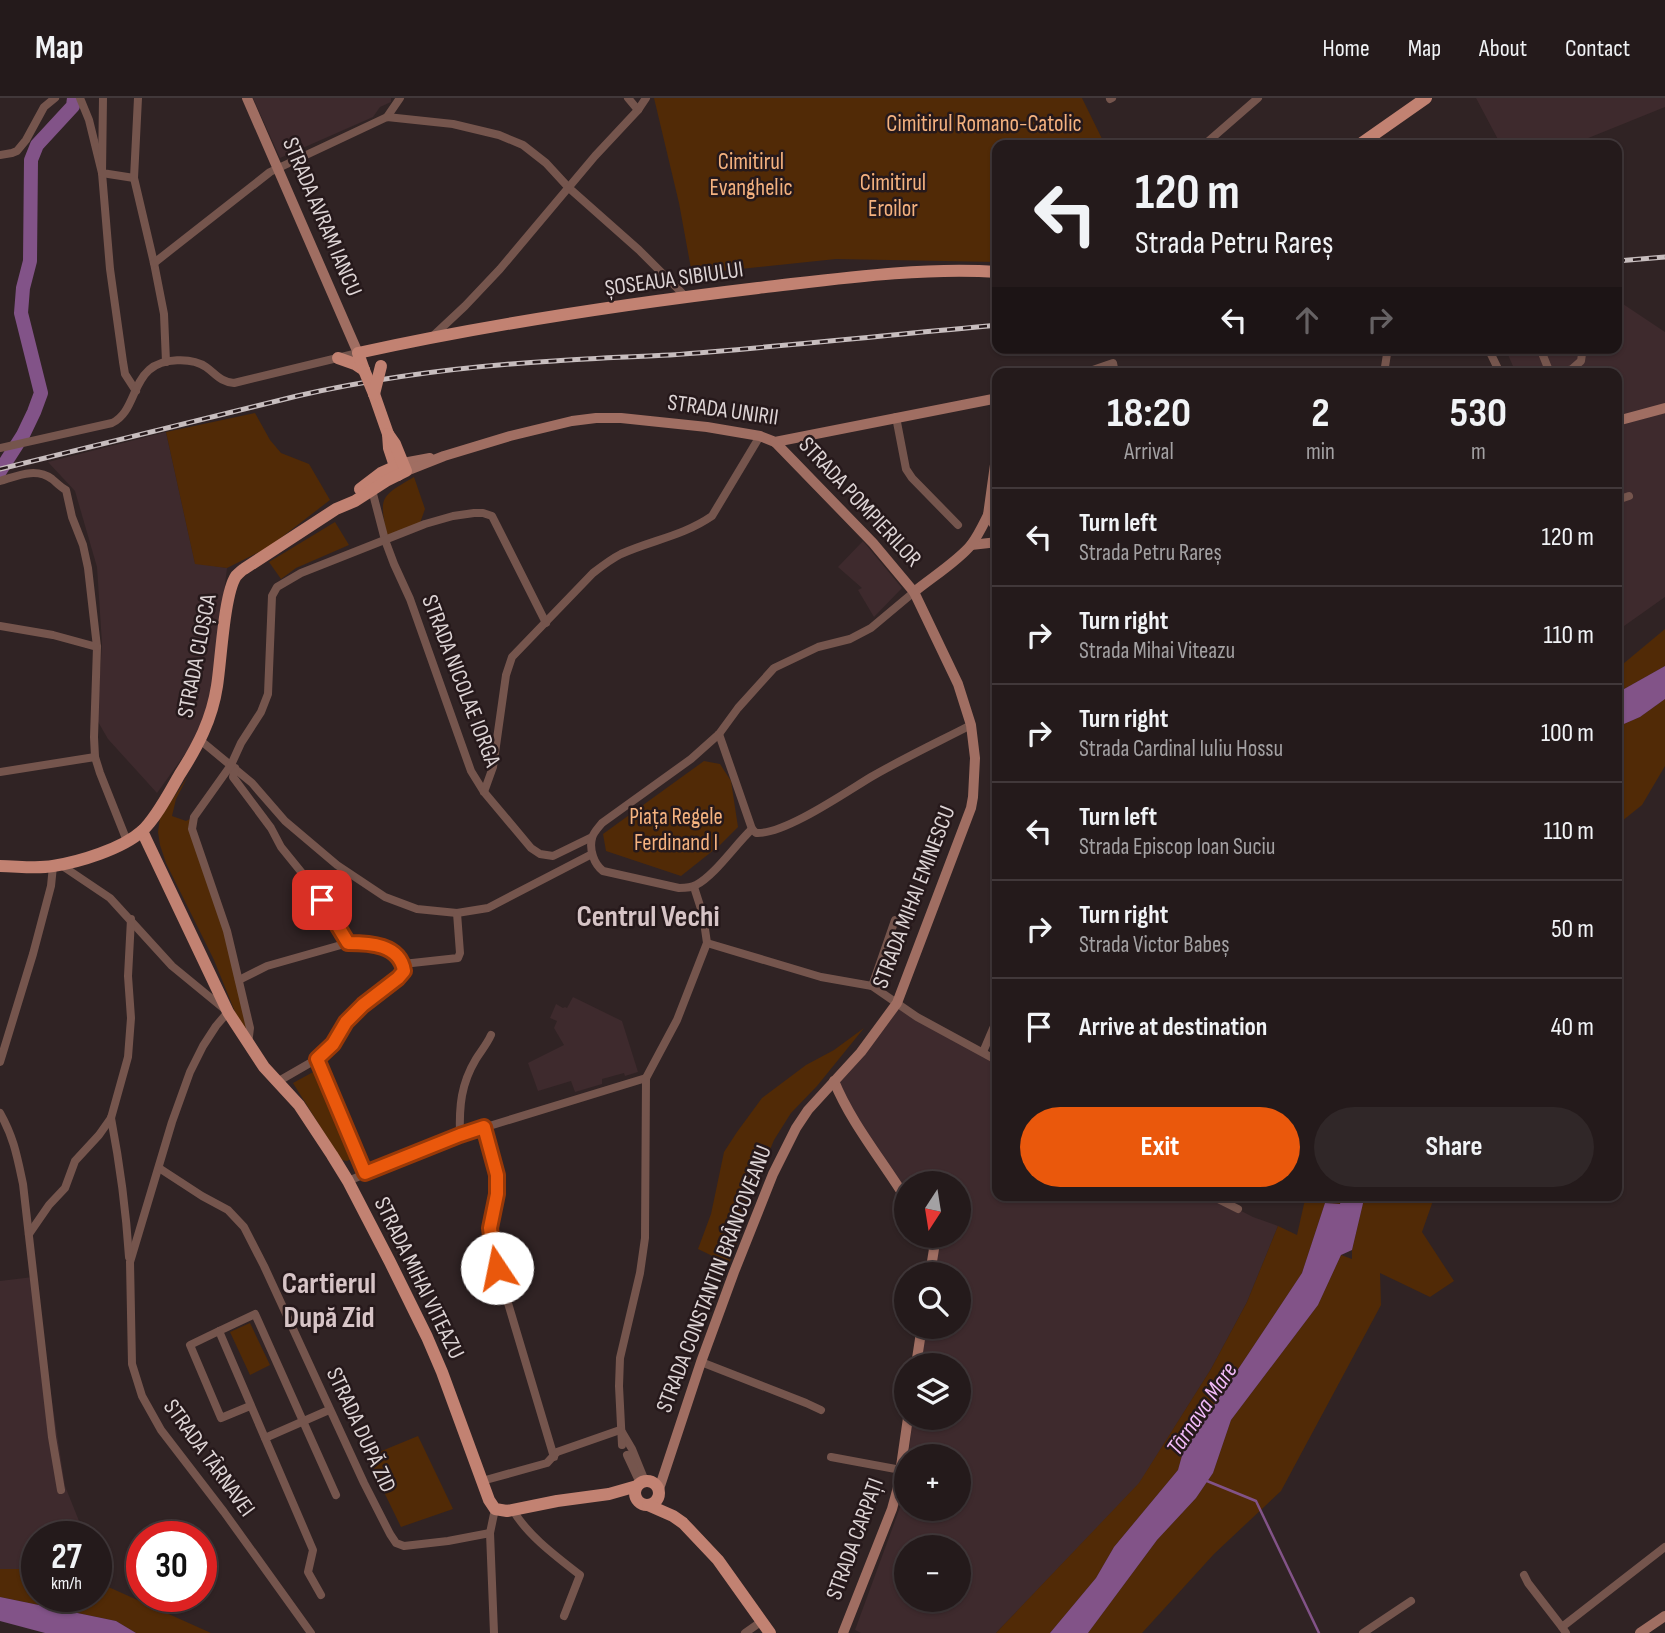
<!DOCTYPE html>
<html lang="en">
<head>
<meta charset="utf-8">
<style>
  body { margin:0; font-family:"Sofia Sans Condensed",sans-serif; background:#302728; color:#f1f3f6; height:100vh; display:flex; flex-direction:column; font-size:26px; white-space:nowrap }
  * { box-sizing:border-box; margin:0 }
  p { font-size:23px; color:#a3a1a3 }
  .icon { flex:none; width:38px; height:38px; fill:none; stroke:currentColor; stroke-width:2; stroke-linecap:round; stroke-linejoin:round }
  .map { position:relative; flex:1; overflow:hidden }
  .drawer { position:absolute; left:992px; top:270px; width:630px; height:833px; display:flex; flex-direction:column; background:#241a1b; border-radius:14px; box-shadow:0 2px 5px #0004,0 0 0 2px #41383a }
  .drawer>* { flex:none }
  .banner { position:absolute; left:992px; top:42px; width:630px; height:214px; border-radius:14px; box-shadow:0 2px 5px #0004,0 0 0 2px #41383a; background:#241a1b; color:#f1f3f6; overflow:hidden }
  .needle { width:46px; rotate:192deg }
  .buttons { position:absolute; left:894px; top:1073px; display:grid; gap:14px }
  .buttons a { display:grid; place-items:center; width:77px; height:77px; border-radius:50%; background:#241a1b; box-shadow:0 2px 5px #0004,0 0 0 2px #41383a; font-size:35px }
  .speed { position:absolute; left:21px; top:1423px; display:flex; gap:14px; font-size:35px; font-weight:700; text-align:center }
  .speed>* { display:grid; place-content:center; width:91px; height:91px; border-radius:50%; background:#241a1b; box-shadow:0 2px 5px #0004,0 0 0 2px #41383a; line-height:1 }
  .speed small { font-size:18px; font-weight:400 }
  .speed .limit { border:10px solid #d22; background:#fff; color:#111 }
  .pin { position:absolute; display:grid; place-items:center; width:60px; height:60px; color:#fff; margin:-30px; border-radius:14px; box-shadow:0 4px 10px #0006 }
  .me { position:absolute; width:77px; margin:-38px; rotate:349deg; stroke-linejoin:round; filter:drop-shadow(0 0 5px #0008) }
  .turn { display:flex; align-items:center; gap:24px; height:147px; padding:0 28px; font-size:32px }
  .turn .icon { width:91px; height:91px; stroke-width:2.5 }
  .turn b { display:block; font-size:49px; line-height:60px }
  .lanes { display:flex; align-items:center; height:66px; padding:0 28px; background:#0003; justify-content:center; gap:35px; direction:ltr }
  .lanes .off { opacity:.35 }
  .eta { display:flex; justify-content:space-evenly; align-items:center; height:119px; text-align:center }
  .eta b { font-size:42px; font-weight:700; line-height:49px }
  .primary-button { display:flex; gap:14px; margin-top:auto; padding:14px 28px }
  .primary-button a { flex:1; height:80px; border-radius:42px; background:#ea580c; color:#fff; font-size:28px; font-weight:700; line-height:80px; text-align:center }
  .primary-button a+a { background:#302728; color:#f1f3f6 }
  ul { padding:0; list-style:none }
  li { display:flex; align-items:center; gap:21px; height:98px; padding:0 28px; border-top:2px solid #41383a }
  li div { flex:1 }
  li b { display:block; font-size:26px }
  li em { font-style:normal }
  header { display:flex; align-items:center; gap:42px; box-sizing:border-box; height:98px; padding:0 35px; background:#241a1b; border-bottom:2px solid #41383a }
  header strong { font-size:33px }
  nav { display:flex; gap:38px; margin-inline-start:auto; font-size:24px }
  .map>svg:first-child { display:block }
</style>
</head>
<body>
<header>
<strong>Map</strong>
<nav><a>Home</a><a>Map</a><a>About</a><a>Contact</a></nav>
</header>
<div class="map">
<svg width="1665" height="1535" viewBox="0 0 1665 1535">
  <rect width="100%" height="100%" fill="#302324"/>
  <!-- built -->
  <g fill="#3e2a2d" fill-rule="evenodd">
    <polygon points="253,0 391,0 391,4 380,9 373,19 280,60"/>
    <polygon points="1476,0 1665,0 1665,9 1571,47 1501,47"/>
    <polygon points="1617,202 1665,234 1665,499 1617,533 1617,275 1516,275 1505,250 1617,250"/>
    <polygon points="166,334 195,465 227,470 211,598 195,642 157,695 108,641 97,622 102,546 97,469 75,393 48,364"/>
    <polygon points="863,443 902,490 874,519 858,492 862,490 838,469"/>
    <polygon points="573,899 622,923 638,974 625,978 624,975 602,981 602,986 575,994 571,983 538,993 528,965 564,947 554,930 557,923 550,920 556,906 563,910 565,909 567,910"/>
    <path d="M897,905L997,963L998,1097H1210L1253,1119L1278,1128L1247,1204L1211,1271L1139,1386L996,1535H861L855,1532L902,1404L906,1370V1410H959V1358H908L913,1320H959V1267H920L925,1229L959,1228V1176H931L934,1151L927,1138H959V1085H906V1101L834,983ZM906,1449H959V1502H906Z"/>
    <polygon points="33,1179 65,1388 85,1438 37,1438 37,1471 0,1471 0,1183"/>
  </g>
  <!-- green -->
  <g fill="#512a06">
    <polygon points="654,0 1082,0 1105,47 998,47 997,164 836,161 692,176 679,105"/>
    <polygon points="255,315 270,342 281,355 309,366 330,402 269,449 227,470 195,466 166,334"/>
    <path d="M414,379L425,411L420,425L387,439C380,399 378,400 414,379Z"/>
    <polygon points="335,424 349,447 296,470 281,481 269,464"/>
    <polygon points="1665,531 1665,568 1617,595 1617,571"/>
    <polygon points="1665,601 1665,668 1642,707 1617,727 1617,629 1640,619"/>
    <polygon points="704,663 720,666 731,683 738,729 720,747 681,778 606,753 603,736"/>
    <polygon points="188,678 176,701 172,718 186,723 194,719 192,731 227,833 250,930 248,946 214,862 166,765 160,747 158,734 160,720"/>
    <polygon points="864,930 817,988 791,1015 774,1042 734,1139 738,1142 729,1166 698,1151 711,1116 724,1054 737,1034 762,1000 806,967 834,952"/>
    <polygon points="315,973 351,1054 351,1061 347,1063 342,1062 338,1057 293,985"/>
    <polygon points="1306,1097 1342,1097 1340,1106 1325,1105 1302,1175 1183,1354 1178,1372 1114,1449 1096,1480 1050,1535 996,1535 1139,1385 1211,1271 1247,1204 1278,1128 1297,1137"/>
    <polygon points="1365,1097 1435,1097 1422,1134 1454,1183 1430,1199 1380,1175 1381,1207 1281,1393 1214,1456 1142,1535 1088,1535 1157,1442 1196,1400 1213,1375 1231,1322 1318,1207 1341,1157 1352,1161 1352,1152"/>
    <polygon points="250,1225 270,1267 250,1277 230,1234"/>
    <polygon points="418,1338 453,1411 401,1429 367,1359"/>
    <polygon points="0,1471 37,1471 37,1498 96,1498 96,1485 104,1487 211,1535 136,1535 116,1523 0,1499"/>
  </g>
  <!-- water -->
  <g fill="#825388">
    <polygon points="1665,568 1665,601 1640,619 1617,629 1617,595"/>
    <polygon points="1342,1097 1365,1097 1352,1152 1341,1157 1318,1207 1231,1322 1213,1375 1196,1400 1157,1442 1088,1535 1050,1535 1096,1480 1114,1449 1178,1372 1183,1354 1302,1175 1325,1105 1340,1106"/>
    <polygon points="0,1499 116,1523 136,1535 45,1535 0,1523"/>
  </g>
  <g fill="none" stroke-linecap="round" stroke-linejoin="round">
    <!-- stream -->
    <polyline stroke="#825388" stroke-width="2.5" points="1207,1383 1256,1403 1319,1535"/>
    <!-- river -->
    <polyline stroke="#825388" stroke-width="14" points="0,373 23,337 34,314 41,295 21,215 23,190 30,163 31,62 37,47 73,8 74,0"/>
    <!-- street -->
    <g stroke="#75554d" stroke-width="8">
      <polyline points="80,0 89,22 102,75 110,171 123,264 125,276 136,293"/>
      <polyline points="103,0 102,75 134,80"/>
      <polyline points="138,0 134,80 154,165 164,216 166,264"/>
      <polyline points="628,0 638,12"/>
      <polyline points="1110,1 1112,0"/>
      <polyline points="387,19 400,0"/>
      <polyline points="1204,47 1258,0"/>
      <polyline points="0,57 12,55 17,53 26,42 44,9 55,0"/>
      <polyline points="154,165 270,74 387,19 453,26 499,37 523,47 546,65 569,90 639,152 686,199"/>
      <polyline points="433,238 465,208 500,171 595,58 638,12 646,0"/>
      <polyline points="1488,250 1500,275"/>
      <polyline points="1540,250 1550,275"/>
      <polyline points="1084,275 1113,265 1115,275"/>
      <polyline points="1384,275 1387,256 1391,250"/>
      <polyline points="1557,275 1572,271 1581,263 1582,256 1579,250"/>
      <polyline points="896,319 906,371 912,380 958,427"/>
      <path d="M0,350L112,325C133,315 132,287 149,272C162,260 192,259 206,269C216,276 220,284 234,285L358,255"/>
      <path d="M0,383C17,378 36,369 52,381C57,385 60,389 66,392L72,419L83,447L88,470L97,549L94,639L95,659L100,675L127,743"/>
      <polyline points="372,392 385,442 394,466 410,501 471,673 484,694 531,750 540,756 553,758 592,739"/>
      <polyline points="1617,402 1629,398"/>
      <polyline points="0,528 53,537 97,549"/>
      <polyline points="719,636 752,731"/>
      <polyline points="200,642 252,685 285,723 337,767 385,799 417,811 457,815 488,810 592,756"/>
      <polyline points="235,670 233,679 271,730 281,749 311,786 333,818 348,845"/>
      <polyline points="0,674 95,659"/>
      <path d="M484,694L493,669L506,577L512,559L593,475C602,468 611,461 621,456C652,442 683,438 712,418L760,338"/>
      <path d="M752,731C735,747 715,777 696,787C691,790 685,790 679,790L603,773C594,766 589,752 592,740C593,735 598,730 602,725L691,661L719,636L738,610L774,570L818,549L850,541L871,530L914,494"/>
      <path d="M752,731L756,735C784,737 846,694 871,679C904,660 938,644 971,627"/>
      <polyline points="61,767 110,800 172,868 228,914 216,928 203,948 190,974 172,1024 130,1164 132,1266 142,1298 161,1332 224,1414 311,1535"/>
      <polyline points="707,845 821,879 872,888 917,919 998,963"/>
      <polyline points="403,866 458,860 460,855 457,815"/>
      <polyline points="239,882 267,868 348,845 369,845 386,850 394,855 403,866"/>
      <polyline points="872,888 895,822"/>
      <polyline points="248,946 250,930 227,833 192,731 194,719 231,667 241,645 261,614 268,596 272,498 277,489 301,475 425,426 453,418 474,415 483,415 492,418 546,525"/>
      <polyline points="983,954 998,919"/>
      <polyline points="317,961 333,946 347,924 363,907 398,880 404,874 403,866"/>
      <polyline points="0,964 33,856 51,788 53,768"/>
      <polyline points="277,984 317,961 364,1075"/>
      <path d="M0,1015C14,1040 17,1058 23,1086L52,1339L61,1392"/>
      <path d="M111,1020C120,1067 126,1112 129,1159"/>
      <polyline points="484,1029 497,1077 497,1096 490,1130 493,1155 554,1359"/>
      <path d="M460,1037C459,1008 461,986 476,961C481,953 487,946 491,937"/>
      <polyline points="159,1070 202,1098 228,1112 244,1129 264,1168 364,1385 390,1436 396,1445 404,1448 448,1443 490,1435"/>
      <polyline points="348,1083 460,1037 646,980"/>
      <polyline points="1210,1097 1238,1111"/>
      <polyline points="29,1136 49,1107 65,1090 75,1063 99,1037 111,1020 128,959 131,920 128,878 131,821"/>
      <polyline points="219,1233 255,1216 336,1397"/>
      <polyline points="701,1264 806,1305 821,1312"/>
      <polyline points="250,1308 221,1320 190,1247 219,1233 313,1452 308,1474 321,1497"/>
      <polyline points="622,1334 632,1351 645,1383"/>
      <polyline points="265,1340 329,1312"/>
      <polyline points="622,1347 619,1288 620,1260 640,1175 645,1140 646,980 677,922 707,845 703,817 694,789"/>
      <polyline points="627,1357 640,1385"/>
      <polyline points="831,1359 901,1372"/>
      <polyline points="482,1383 547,1365 557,1354 620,1332"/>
      <path d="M513,1412C527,1437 557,1459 580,1477L564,1518"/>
      <polyline points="1524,1477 1528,1485 1562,1529"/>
      <polyline points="494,1535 490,1435 495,1411"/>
      <polyline points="745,1535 762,1523"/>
      <polyline points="1363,1535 1411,1503"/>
      <polyline points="1566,1535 1562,1529 1665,1449"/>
    </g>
    <!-- secondary -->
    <g stroke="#a06e62" stroke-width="10">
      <polyline points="247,0 358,255"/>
      <polyline points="1617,323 1665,310"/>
      <polyline points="403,365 430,360"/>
      <polyline points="406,373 444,358 510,338 572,323 596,320 621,320 707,329 760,338 775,344 998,300"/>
      <polyline points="988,417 998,432"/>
      <polyline points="971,447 998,444"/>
      <path d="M914,494C931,480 958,463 971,447C978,438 983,427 988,417L998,345"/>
      <path d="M834,983C851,1025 882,1062 906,1101"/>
      <polyline points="927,1138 934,1151 930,1176"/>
      <polyline points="916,1267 922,1228"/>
      <polyline points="659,1391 701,1264 734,1174 773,1076 796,1030 808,1012 861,954 897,905 971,710 973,699 975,660 971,627 958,586 914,494 873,445 775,344"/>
      <polyline points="843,1535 892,1411 898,1389 908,1320"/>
      <polyline points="1640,1535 1665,1518"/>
    </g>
    <!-- primary -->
    <g stroke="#c28272" stroke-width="12">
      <polyline points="1359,47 1426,0"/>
      <polyline points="338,260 355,266 364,272"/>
      <path d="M364,272L358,255C490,226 624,206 758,190C837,181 918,169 998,174"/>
      <polyline points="374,296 388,336 389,350 398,377"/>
      <polyline points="360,391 381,375 401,366"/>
      <polyline points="142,733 228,914 264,969 299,1007 332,1057 348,1083 390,1164 427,1239 442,1274 489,1402 495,1411 507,1413 557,1403 609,1396 637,1388"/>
      <path d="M0,768C17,768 36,771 53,768C79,764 122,751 142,733C157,719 170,693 180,676C198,648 212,621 217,588C221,563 224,496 236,478C238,476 242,472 244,471L336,411L355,403L386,383L406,373L395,346L388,336"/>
      <circle cx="647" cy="1395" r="12"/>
      <polyline points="648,1407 673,1418 683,1425 718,1462 770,1535"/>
    </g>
    <defs>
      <g id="rail">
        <polyline points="1617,163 1665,159"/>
        <path d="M0,371L297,298C381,279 468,268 554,263C592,260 631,259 670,257C779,249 888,237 998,227"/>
      </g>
    </defs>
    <!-- rail casing -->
    <use href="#rail" stroke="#c7bdbe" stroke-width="5"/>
    <!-- rail -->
    <use href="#rail" stroke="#26191b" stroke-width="2.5" stroke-dasharray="8" stroke-linecap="butt"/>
    <!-- primary-bridge -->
    <g stroke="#c28272" stroke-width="12">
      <polyline points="364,272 374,296"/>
      <polyline points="374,296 381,268"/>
    </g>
  </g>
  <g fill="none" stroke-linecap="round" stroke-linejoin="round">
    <defs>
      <path id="route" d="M322,802L348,845C369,845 400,846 404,873L398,880L363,907L346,924L333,946L317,961L365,1075L460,1037L484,1029L497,1077V1096L490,1130L493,1155L497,1170"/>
    </defs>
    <!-- route casing -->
    <use href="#route" stroke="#983908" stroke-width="18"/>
    <!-- route -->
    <use href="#route" stroke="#ea580c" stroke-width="12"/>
  </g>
  <g text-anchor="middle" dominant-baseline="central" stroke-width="5" stroke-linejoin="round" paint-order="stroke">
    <!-- park labels -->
    <g font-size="23" fill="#f5b27f" stroke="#26191b">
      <text x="984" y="26">Cimitirul Romano-Catolic</text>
      <text x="751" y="64">Cimitirul<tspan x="751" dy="26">Evanghelic</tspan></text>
      <text x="893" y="85">Cimitirul<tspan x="893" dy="26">Eroilor</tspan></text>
      <text x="676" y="719">Piața Regele<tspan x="676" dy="26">Ferdinand I</tspan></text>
    </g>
    <!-- street labels -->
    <g font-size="23" fill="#ddd4d5" stroke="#26191b">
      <text transform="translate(322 119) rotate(67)">STRADA AVRAM IANCU</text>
      <text transform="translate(674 181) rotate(-8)">ȘOSEAUA SIBIULUI</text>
      <text transform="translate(723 312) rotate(8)">STRADA UNIRII</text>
      <text transform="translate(860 404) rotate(47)">STRADA POMPIERILOR</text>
      <text transform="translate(197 558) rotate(-79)">STRADA CLOȘCA</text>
      <text transform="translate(461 583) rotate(69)">STRADA NICOLAE IORGA</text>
      <text transform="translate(914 799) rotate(-69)">STRADA MIHAI EMINESCU</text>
      <text transform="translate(419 1180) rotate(64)">STRADA MIHAI VITEAZU</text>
      <text transform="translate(714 1181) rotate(-69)">STRADA CONSTANTIN BRÂNCOVEANU</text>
      <text transform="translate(361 1332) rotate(65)">STRADA DUPĂ ZID</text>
      <text transform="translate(209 1360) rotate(54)">STRADA TÂRNAVEI</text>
      <text transform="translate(855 1441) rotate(-70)">STRADA CARPAȚI</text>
    </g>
    <!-- water labels -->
    <g font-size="24" font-style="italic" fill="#f1baf7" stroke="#26191b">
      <text transform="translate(1202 1311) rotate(-56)">Târnava Mare</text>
    </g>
    <!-- district labels -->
    <g font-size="30" font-weight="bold" fill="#d6c4c6" stroke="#26191b">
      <text x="648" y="819">Centrul Vechi</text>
      <text x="329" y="1186">Cartierul<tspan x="329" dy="34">După Zid</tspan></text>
    </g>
  </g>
</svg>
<div class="buttons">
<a><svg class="needle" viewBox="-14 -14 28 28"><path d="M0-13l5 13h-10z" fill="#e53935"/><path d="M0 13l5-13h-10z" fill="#a3a1a3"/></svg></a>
<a><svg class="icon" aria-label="search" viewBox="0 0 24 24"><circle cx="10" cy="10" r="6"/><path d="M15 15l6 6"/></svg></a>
<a><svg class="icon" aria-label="layers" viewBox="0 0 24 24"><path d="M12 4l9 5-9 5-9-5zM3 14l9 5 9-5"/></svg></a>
<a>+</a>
<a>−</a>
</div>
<div class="speed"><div>27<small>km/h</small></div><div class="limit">30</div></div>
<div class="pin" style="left:322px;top:802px;background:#d93025"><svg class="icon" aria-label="arrive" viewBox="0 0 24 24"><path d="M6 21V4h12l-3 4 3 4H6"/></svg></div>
<svg class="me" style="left:497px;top:1170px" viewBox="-20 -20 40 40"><circle r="19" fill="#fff"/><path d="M0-13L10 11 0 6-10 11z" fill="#ea580c"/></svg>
<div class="banner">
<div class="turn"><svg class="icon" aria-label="left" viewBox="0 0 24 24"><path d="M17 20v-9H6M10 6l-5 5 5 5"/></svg><div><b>120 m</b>Strada Petru Rareș</div></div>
<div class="lanes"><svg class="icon" aria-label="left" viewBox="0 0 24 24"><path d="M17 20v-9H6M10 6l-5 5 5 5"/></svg><svg class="icon off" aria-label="ahead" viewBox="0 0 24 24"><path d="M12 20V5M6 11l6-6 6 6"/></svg><svg class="icon off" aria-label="right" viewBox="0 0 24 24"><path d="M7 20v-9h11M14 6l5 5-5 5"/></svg></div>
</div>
<section class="drawer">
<div class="eta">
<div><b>18:20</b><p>Arrival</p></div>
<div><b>2</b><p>min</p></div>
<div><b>530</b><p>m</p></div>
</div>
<ul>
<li><svg class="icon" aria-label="left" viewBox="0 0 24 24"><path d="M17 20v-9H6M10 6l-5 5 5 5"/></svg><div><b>Turn left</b><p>Strada Petru Rareș</p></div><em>120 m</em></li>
<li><svg class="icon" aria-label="right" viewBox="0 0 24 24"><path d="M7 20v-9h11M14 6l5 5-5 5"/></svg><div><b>Turn right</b><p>Strada Mihai Viteazu</p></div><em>110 m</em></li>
<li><svg class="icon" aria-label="right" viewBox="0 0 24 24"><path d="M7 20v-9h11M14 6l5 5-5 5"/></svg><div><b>Turn right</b><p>Strada Cardinal Iuliu Hossu</p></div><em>100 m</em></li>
<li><svg class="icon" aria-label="left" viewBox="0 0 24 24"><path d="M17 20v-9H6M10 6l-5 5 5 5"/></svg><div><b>Turn left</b><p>Strada Episcop Ioan Suciu</p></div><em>110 m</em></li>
<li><svg class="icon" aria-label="right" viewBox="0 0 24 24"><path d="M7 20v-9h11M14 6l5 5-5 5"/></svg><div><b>Turn right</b><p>Strada Victor Babeș</p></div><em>50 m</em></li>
<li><svg class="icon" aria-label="arrive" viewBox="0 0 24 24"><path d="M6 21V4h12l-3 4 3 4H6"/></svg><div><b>Arrive at destination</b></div><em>40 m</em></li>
</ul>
<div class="primary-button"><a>Exit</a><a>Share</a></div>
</section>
</div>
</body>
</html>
